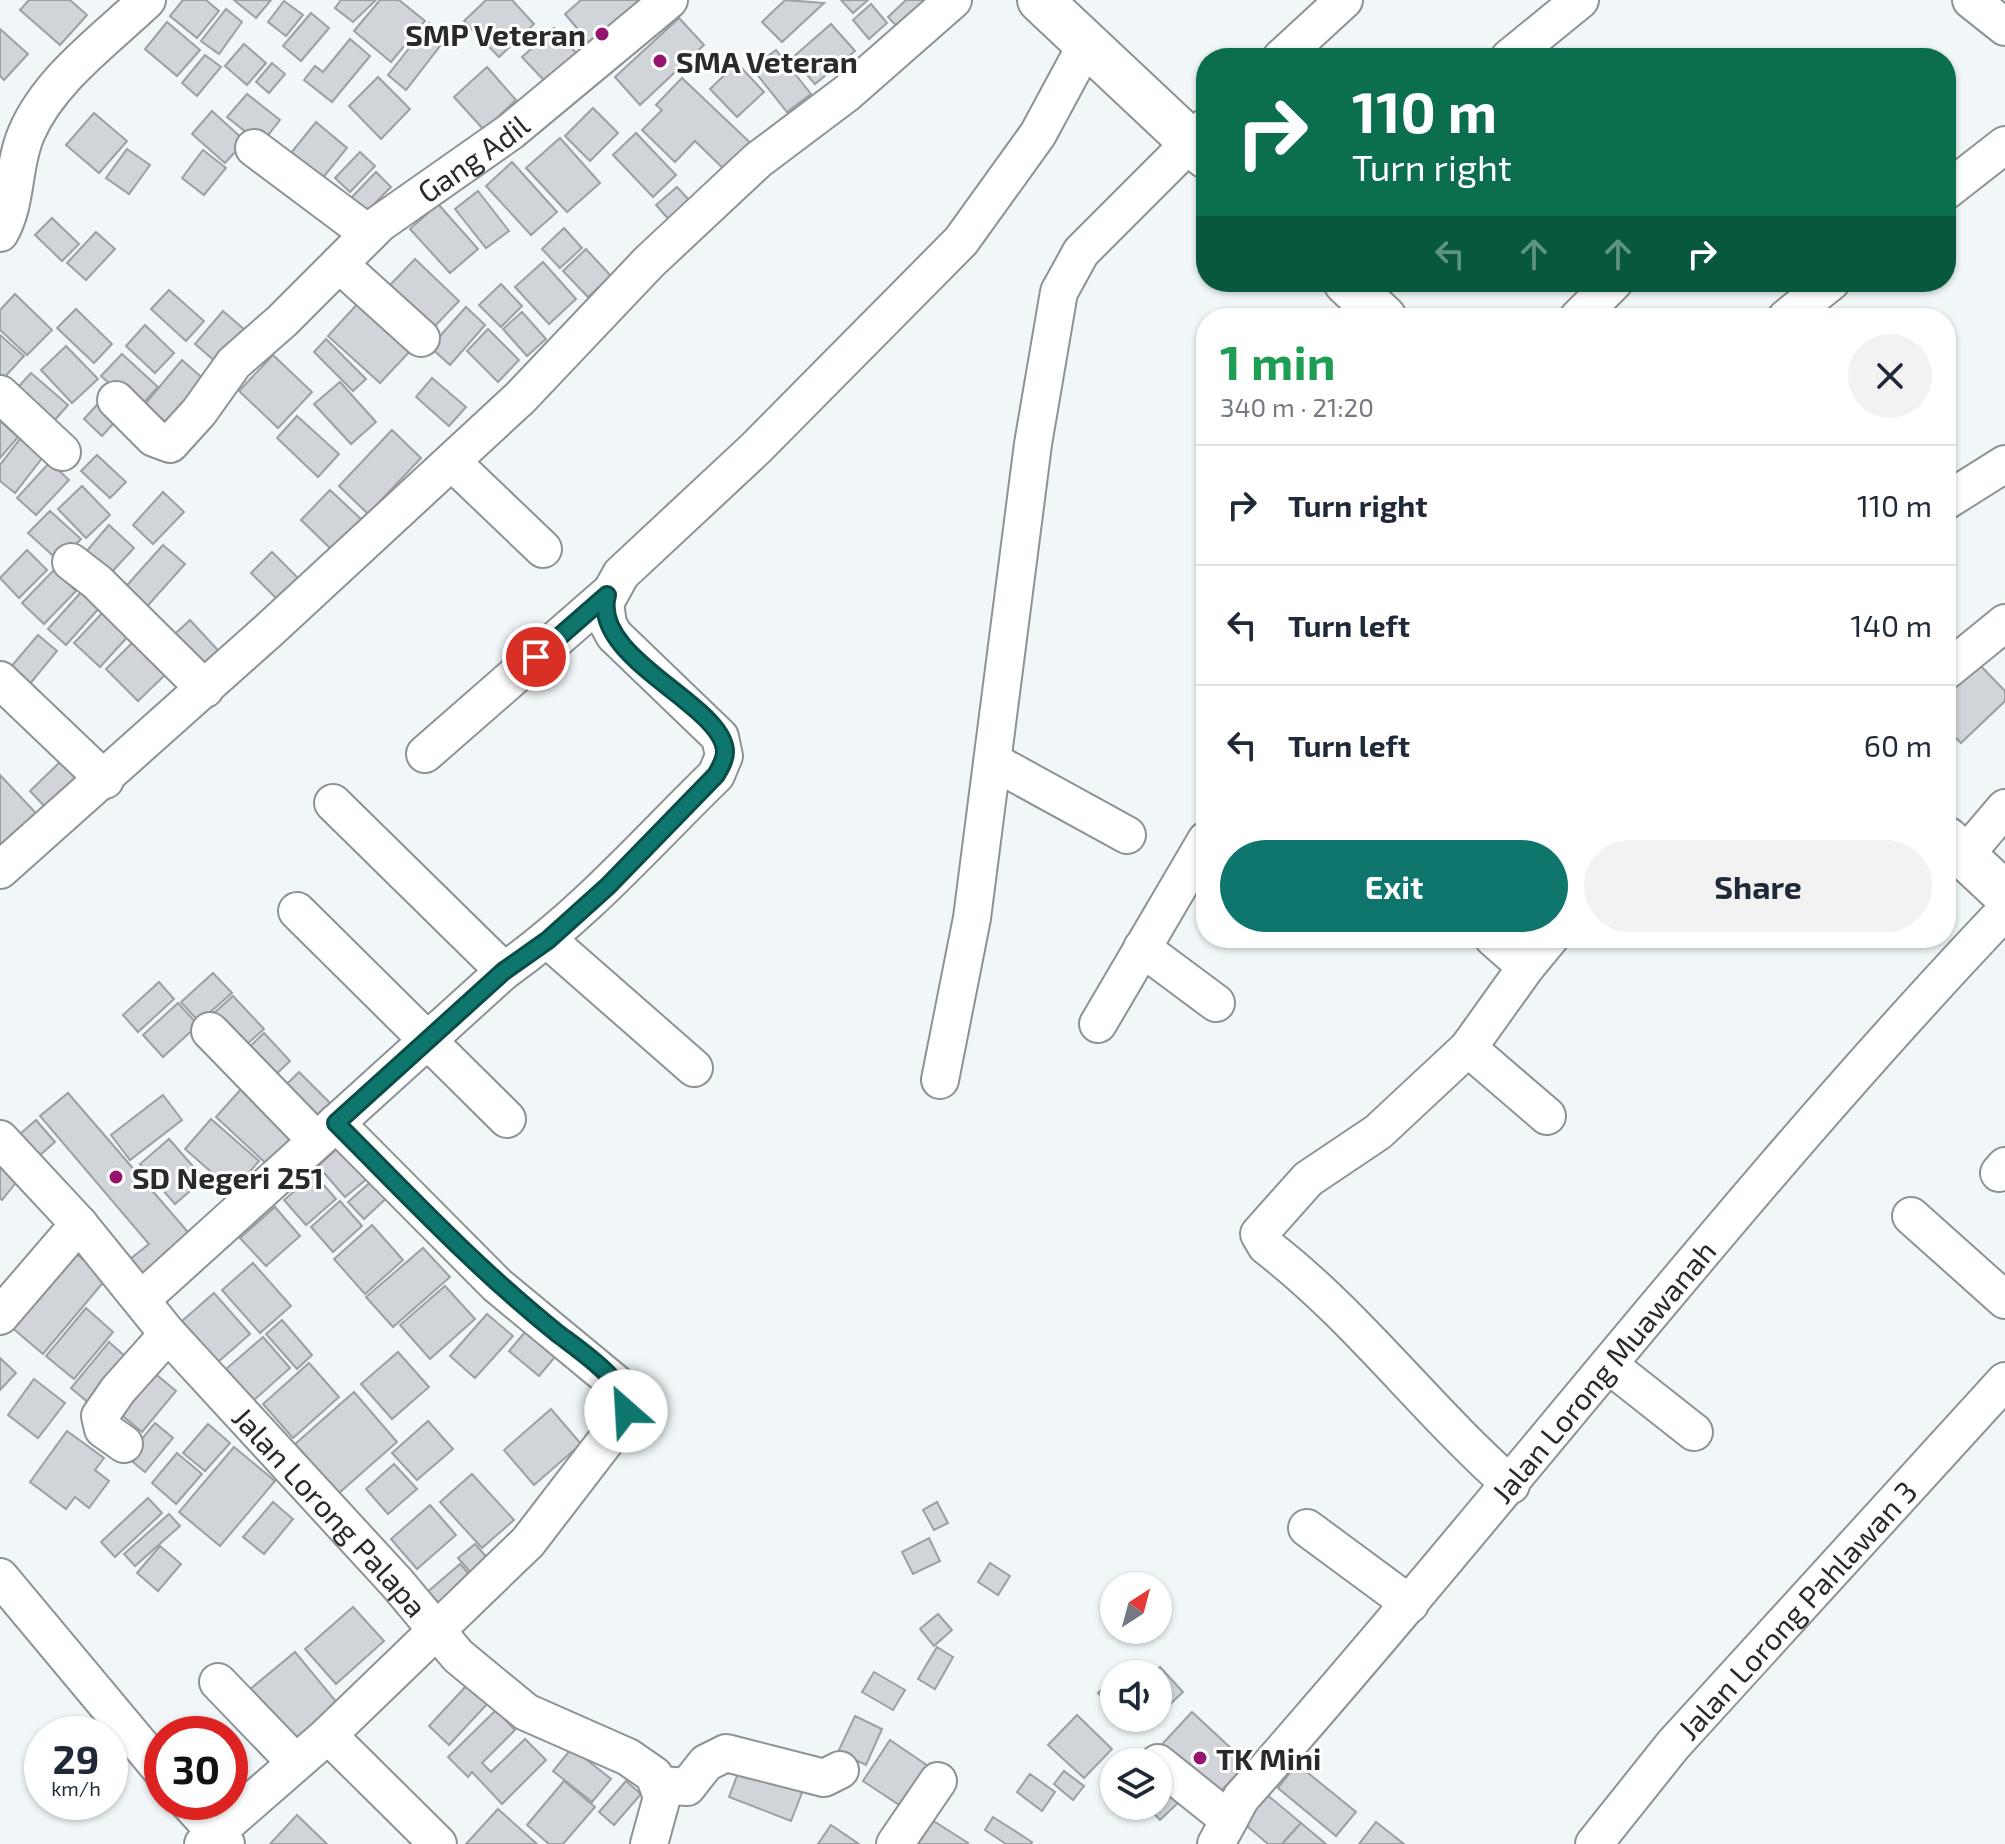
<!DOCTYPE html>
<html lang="en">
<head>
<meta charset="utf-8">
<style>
  body { margin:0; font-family:"Exo 2",sans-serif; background:#f2f2f3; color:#1f2937; height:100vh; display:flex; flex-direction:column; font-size:30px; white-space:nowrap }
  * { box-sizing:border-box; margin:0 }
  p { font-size:26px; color:#747a83 }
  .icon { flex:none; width:44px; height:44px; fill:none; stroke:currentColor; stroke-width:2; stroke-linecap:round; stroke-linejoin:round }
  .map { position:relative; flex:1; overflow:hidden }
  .drawer { position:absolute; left:1196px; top:308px; width:760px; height:640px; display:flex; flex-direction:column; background:#fff; border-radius:32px; box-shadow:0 2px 6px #0004 }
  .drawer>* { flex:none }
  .hud { position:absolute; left:1196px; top:48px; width:760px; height:244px; border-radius:32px; box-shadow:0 2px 6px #0004; background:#0b6e4f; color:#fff; overflow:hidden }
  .needle { width:52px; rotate:36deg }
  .controls { position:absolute; left:1100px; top:1572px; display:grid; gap:16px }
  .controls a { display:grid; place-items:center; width:72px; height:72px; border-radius:50%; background:#fff; box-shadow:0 2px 6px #0004; font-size:40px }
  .speed { position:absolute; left:24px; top:1716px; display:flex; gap:16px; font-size:40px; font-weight:700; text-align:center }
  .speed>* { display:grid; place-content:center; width:104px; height:104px; border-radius:50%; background:#fff; box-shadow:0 2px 6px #0004; line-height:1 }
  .speed small { font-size:20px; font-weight:400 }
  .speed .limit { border:12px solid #d22; background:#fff; color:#111 }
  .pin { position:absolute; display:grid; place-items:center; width:68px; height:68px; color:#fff; margin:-34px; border:4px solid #fff; border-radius:50%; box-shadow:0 2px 8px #0007 }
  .me { position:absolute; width:88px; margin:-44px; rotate:334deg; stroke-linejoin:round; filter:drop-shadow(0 0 6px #0008) }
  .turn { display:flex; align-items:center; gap:28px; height:168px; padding:0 24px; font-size:36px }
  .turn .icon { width:104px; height:104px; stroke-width:2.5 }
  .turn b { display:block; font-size:56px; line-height:68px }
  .lanes { display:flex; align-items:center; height:76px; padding:0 24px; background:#0003; justify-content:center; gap:40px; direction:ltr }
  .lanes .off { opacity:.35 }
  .round { display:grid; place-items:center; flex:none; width:84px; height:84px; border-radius:42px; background:#f2f2f3 }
  .summary { display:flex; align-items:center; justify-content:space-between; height:136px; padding:0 24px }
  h1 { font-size:48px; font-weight:700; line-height:60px; color:#1e9e55 }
  .button { display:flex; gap:16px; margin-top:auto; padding:16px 24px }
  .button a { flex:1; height:92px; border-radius:48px; background:#0f766e; color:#fff; font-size:32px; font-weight:700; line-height:92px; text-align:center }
  .button a+a { background:#f2f2f3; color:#1f2937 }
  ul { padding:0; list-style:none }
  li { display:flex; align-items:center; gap:24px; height:120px; padding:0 24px; border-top:2px solid #e0e1e3 }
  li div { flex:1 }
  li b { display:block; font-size:30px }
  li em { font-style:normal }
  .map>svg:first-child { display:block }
</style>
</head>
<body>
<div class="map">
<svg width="2005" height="1844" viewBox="0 0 2005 1844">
  <rect width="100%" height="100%" fill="#f1f7f9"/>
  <!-- building -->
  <g fill="#d1d5d9" stroke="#9ca0a3" stroke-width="2">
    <polygon points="29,0 70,0 87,15 60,45 20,10"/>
    <polygon points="183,0 206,0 219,11 197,38 170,16"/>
    <polygon points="234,0 271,0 256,18"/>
    <polygon points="341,0 376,0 353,22 335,8"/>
    <polygon points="380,0 399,0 425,21 391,62 354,31"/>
    <polygon points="486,0 512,0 534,24 499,57 464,21"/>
    <polygon points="581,0 660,0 599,54 565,14"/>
    <polygon points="785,0 824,3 782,42 762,22"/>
    <polygon points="841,0 868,0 853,13"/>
    <polygon points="906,0 945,0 907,37 888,17"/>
    <polygon points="284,1 303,15 286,36 268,22"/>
    <polygon points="871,4 887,23 869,39 853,20"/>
    <polygon points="226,9 242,22 219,54 201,41"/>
    <polygon points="311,13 329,28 301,61 283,46"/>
    <polygon points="679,18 704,45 640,105 615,77"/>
    <polygon points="167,22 200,50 177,76 145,49"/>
    <polygon points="429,23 447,37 406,90 388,75"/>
    <polygon points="831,24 855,51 815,84 792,58"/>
    <polygon points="554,28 585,63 554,91 522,57"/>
    <polygon points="0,29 28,54 4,80 0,76"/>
    <polygon points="350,39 370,56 332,102 304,80 315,66 323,72"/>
    <polygon points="244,44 266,63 247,85 225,66"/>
    <polygon points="776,50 811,94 787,112 752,68"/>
    <polygon points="205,55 221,67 197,96 182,83"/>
    <polygon points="272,63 285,74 269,93 256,82"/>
    <polygon points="737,63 764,92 737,117 710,89"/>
    <polygon points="487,67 516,100 484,130 454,97"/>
    <polygon points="378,77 410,109 381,139 349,106"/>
    <polygon points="682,78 759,151 733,178 695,141 675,162 642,130 662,110 656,105"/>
    <polygon points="247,94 280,120 261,144 227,117"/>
    <polygon points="593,108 618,133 590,161 565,136"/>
    <polygon points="212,111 245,141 225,163 192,134"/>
    <polygon points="94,113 127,141 99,173 66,145"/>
    <polygon points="316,122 347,148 317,185 286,159"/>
    <polygon points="636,133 676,175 653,197 613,155"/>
    <polygon points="560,138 600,183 567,212 526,168"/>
    <polygon points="127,149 150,165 129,194 106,178"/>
    <polygon points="203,150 226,168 204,195 182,178"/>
    <polygon points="360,152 375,166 350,192 335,178"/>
    <polygon points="512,162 557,212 531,235 486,186"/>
    <polygon points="376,172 391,187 366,212 351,198"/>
    <polygon points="677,187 700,212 679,231 656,205"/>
    <polygon points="478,191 509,231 486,248 455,209"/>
    <polygon points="438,204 478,249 450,273 410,229"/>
    <polygon points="52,218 79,244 62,261 35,235"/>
    <polygon points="564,228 582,248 560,268 542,249"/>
    <polygon points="96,232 115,249 86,280 67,263"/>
    <polygon points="586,249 611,276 588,297 563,271"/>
    <polygon points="415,259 459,301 433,328 390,285"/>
    <polygon points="543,262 576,299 549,324 515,287"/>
    <polygon points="501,284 522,306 501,327 479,305"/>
    <polygon points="169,290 204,321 186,341 151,309"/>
    <polygon points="15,294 52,330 27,355 0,330 0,310"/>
    <polygon points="361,300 413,348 380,383 328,336"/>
    <polygon points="466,307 485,325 450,365 430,347"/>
    <polygon points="76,309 112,344 94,363 57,328"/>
    <polygon points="223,311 252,336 224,369 195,344"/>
    <polygon points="522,312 546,339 527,356 503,329"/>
    <polygon points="145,325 174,353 155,373 126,346"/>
    <polygon points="488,329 519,360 498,382 467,351"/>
    <polygon points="0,335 24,356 0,382"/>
    <polygon points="326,339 366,379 353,391 314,352"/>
    <polygon points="66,346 98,379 72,403 41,370"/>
    <polygon points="122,354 158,387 138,409 101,376"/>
    <polygon points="273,355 312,392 278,428 239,391"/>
    <polygon points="182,360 207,382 169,425 145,404"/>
    <polygon points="31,373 68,405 46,430 9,397"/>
    <polygon points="432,378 466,407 449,426 416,397"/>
    <polygon points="340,382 376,422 351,444 314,404"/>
    <polygon points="106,395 124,412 102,436 84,419"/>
    <polygon points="297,416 339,454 318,477 277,438"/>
    <polygon points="0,421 18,437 0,458"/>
    <polygon points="392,430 421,458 368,514 339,486"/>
    <polygon points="20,439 43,457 15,493 0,481 0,465"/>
    <polygon points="97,455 126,482 110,498 81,471"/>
    <polygon points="50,462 69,480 36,515 17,498"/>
    <polygon points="82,486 110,515 86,538 58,509"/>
    <polygon points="330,490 362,520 333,551 301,520"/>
    <polygon points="163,492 184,512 153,544 133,525"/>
    <polygon points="50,511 81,539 60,562 28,533"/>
    <polygon points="109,525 134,548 108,576 84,554"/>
    <polygon points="163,545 185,564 142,612 121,592"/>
    <polygon points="27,550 47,570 19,598 0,578"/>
    <polygon points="272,552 305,585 284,606 251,573"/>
    <polygon points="54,570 76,591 44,624 22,603"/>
    <polygon points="83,590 101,606 66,645 48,629"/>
    <polygon points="106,609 131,633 100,667 74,643"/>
    <polygon points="190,620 227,660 203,682 166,642"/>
    <polygon points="38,635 57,651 29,685 10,668"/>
    <polygon points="135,640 167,673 138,701 106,669"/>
    <polygon points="1976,661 2005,691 2005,701 1961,743 1946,728 1946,689"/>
    <polygon points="63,759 81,778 48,810 30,791"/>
    <polygon points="0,775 47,825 12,858 0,845"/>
    <polygon points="213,973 232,993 199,1022 181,1002"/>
    <polygon points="159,982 174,999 138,1032 123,1015"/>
    <polygon points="233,996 264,1029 236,1054 205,1021"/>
    <polygon points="178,1003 198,1025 163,1057 143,1035"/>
    <polygon points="264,1033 290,1061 265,1085 239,1057"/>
    <polygon points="299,1072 332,1105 308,1128 275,1096"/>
    <polygon points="242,1088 298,1140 272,1169 216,1117"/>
    <polygon points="68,1093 193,1238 140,1283 124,1264 149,1244 40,1116"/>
    <polygon points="163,1095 182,1120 130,1160 111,1135"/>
    <polygon points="211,1119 259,1161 233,1191 185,1149"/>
    <polygon points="36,1120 55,1142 31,1163 12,1141"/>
    <polygon points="169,1139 204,1179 175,1204 140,1164"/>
    <polygon points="340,1146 368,1178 345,1197 318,1166"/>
    <polygon points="0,1158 22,1175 2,1200 0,1198"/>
    <polygon points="314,1174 336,1199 306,1225 284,1200"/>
    <polygon points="375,1178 390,1195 364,1219 348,1202"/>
    <polygon points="340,1201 362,1226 333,1252 311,1227"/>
    <polygon points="275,1207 300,1236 266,1266 240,1238"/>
    <polygon points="372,1225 403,1260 365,1294 334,1259"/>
    <polygon points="66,1245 106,1279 43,1354 3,1320"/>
    <polygon points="423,1248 450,1277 393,1327 366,1297"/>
    <polygon points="253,1263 291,1306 260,1333 222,1290"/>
    <polygon points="445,1286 475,1319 430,1359 400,1325"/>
    <polygon points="214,1293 250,1334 218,1362 182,1321"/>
    <polygon points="86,1308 113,1332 74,1379 46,1356"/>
    <polygon points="487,1314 513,1336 475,1378 450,1356"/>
    <polygon points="282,1320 312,1355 297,1369 266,1334"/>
    <polygon points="530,1326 560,1351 539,1376 509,1351"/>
    <polygon points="263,1337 290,1368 254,1400 226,1369"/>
    <polygon points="109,1342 134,1364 96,1409 71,1388"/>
    <polygon points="398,1352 429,1387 392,1419 361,1384"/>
    <polygon points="0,1358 16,1373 0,1390"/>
    <polygon points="309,1363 339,1397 293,1438 263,1404"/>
    <polygon points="146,1366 176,1391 142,1432 112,1407"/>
    <polygon points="34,1379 65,1403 38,1438 8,1415"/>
    <polygon points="354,1392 397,1442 339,1493 295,1444"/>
    <polygon points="551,1409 581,1444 534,1485 504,1450"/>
    <polygon points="428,1421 453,1449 417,1480 392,1453"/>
    <polygon points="155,1423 173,1438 145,1472 127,1457"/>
    <polygon points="208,1424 230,1443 205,1471 183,1453"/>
    <polygon points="67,1431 104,1458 95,1470 109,1481 89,1508 75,1497 66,1509 30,1482"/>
    <polygon points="234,1447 275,1481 220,1546 179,1512"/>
    <polygon points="177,1453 202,1474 176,1504 152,1483"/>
    <polygon points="394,1464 417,1489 388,1514 366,1489"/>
    <polygon points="472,1474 514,1520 482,1548 440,1502"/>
    <polygon points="148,1498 162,1513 115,1557 101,1542"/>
    <polygon points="273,1502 293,1519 264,1554 243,1537"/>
    <polygon points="937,1502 948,1523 934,1530 923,1510"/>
    <polygon points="430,1505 456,1535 417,1569 391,1539"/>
    <polygon points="169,1514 180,1526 135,1566 124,1554"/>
    <polygon points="929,1538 940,1561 913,1574 902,1552"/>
    <polygon points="475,1544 497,1569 481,1584 458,1558"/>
    <polygon points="160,1546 181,1564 158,1591 137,1573"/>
    <polygon points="990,1563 1010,1576 998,1595 978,1582"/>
    <polygon points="460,1564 478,1584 443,1615 425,1594"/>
    <polygon points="353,1607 384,1641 336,1684 305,1649"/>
    <polygon points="938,1614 952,1630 934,1646 920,1629"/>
    <polygon points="937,1647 953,1657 935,1689 918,1679"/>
    <polygon points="295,1652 343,1710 291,1753 243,1695"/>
    <polygon points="1160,1667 1183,1692 1164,1710 1158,1703 1158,1674 1153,1674"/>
    <polygon points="874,1672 905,1690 893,1710 862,1692"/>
    <polygon points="1114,1677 1114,1709 1098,1693"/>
    <polygon points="468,1684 488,1703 449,1745 429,1726"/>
    <polygon points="496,1710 515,1730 482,1763 491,1772 525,1739 546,1760 502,1804 472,1772 468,1777 448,1757"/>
    <polygon points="1192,1712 1247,1763 1209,1804 1154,1753"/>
    <polygon points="1077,1715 1112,1749 1084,1778 1048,1745"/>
    <polygon points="855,1716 882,1729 866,1765 838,1752"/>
    <polygon points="1124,1718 1144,1718 1134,1728"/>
    <polygon points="890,1740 937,1772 910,1812 863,1781"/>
    <polygon points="572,1748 611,1779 592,1802 553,1771"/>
    <polygon points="743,1760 805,1785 791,1821 729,1797"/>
    <polygon points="1297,1764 1356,1812 1336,1836 1278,1788"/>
    <polygon points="1064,1771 1084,1786 1073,1800 1054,1784"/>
    <polygon points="1030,1774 1055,1792 1042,1811 1017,1792"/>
    <polygon points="1158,1778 1180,1801 1160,1820 1147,1806 1158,1806"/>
    <polygon points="564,1781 595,1807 563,1844 549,1844 527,1825"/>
    <polygon points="626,1781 641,1794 614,1825 599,1812"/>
    <polygon points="1266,1794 1301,1823 1282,1844 1268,1844 1242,1822"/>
    <polygon points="498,1809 537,1844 466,1844"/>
    <polygon points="297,1815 327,1844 270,1844"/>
    <polygon points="993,1817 1032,1842 1031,1844 1006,1844 985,1830"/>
    <polygon points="932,1820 968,1843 967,1844 916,1844"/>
    <polygon points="1376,1822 1404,1844 1359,1844"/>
    <polygon points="1301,1823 1326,1844 1282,1844"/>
    <polygon points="831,1825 859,1844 818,1844"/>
  </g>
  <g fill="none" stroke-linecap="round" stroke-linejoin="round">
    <defs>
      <g id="minor">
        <polyline points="1971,0 2005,27"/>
        <polyline points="1281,58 1344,0"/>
        <polyline points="1509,58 1580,0"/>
        <polyline points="254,148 369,234"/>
        <polyline points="1946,191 2005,145"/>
        <path d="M0,233C18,201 12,165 27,132C50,79 106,39 147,0"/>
        <polyline points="339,264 421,338"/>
        <polyline points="1578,318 1614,282"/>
        <polyline points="1786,318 1831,282"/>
        <polyline points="0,394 62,452"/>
        <path id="s1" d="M116,400L154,438L170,444L199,412L234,363L282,321L379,224L510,132L669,0"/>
        <polyline points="452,462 543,549"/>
        <polyline points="1946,501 2005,464"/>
        <polyline points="71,562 97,582 205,689"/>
        <polyline points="1946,671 2005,623"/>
        <polyline points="0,680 105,780"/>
        <polyline points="425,754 607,595"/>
        <polyline points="994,762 1127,835"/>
        <polyline points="333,803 504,971"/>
        <polyline points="1965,855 2005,808"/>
        <polyline points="0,870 268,631 520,398 649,262 758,160 847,93 953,0"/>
        <polyline points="297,911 507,1119"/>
        <polyline points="1493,938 1526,967 1550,938"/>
        <polyline points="548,940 694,1068"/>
        <polyline points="1142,948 1216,1003"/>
        <polyline points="1098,1024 1206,840"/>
        <polyline points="210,1031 316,1140"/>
        <polyline points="1468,1048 1547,1116"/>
        <polyline points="940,1080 972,918 1033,444 1059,292 1081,252 1206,127"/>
        <path id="s2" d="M0,1139L79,1224L168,1334L397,1583L458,1656L526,1712L628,1757L654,1775L662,1797L649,1844"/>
        <polyline points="1999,1173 2005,1166"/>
        <polyline points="1911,1216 2005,1300"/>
        <path d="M143,1298L504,971C584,915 646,843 716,775L724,756L720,737L614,635L608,624L605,603L621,574L755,449L961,241L1038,134L1086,45"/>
        <polyline points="0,1316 79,1224"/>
        <polyline points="1609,1365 1694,1432"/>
        <polyline points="124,1444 103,1429 100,1416 118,1390 168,1334"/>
        <path d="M1511,1485C1426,1410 1356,1315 1266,1246L1259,1234L1308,1179L1378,1132L1468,1048L1526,967"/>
        <polyline points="1307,1528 1410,1604"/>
        <polyline points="0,1577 162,1771"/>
        <polyline points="218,1682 295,1762"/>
        <polyline points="328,1735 438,1844"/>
        <polyline points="1158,1763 1229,1820"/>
        <polyline points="660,1785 687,1787 706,1763 726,1753 824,1778 840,1770"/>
        <polyline points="188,1802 226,1844"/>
        <polyline points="203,1844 328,1735 528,1542 624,1417 628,1401 619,1386 497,1285 336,1123"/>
        <polyline points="895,1844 938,1781"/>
        <path id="s3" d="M1216,1844L1241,1798C1500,1506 1736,1194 2005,911"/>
        <path id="s4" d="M1594,1844L1673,1745L2005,1381"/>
      </g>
      <g id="major">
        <polyline points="1040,0 1206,156"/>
        <polyline points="1346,282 1384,318"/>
        <polyline points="1946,839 2005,894"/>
      </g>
    </defs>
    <!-- minor casing -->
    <use href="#minor" stroke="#8d9294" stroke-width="40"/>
    <!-- major casing -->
    <use href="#major" stroke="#8d9294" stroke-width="48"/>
    <!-- minor -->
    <use href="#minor" stroke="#fff" stroke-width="36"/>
    <!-- major -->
    <use href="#major" stroke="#fff" stroke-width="44"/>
  </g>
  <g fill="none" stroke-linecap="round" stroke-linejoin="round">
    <defs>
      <path id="route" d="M536,657L607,595C590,659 725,705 725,752C725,760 720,768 716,775L608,886L548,940L504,971L336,1123C408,1195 477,1269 557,1333C575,1347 634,1386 626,1411"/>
    </defs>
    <!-- route casing -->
    <use href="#route" stroke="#0a4d48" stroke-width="20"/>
    <!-- route -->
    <use href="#route" stroke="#0f766e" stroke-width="14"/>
  </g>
  <!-- markers -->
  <g fill="#95156d" stroke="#fff" stroke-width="3">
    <circle cx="602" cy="34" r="8"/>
    <circle cx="660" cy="61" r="8"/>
    <circle cx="116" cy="1177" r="8"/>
    <circle cx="1200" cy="1758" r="8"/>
  </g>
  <g text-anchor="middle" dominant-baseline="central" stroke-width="6" stroke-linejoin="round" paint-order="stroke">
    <!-- poi labels -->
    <g font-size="30" font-weight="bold" fill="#282a2b" stroke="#fff" text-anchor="start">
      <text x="586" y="34" text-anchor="end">SMP Veteran</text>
      <text x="676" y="61">SMA Veteran</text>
      <text x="132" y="1177">SD Negeri 251</text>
      <text x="1216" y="1758">TK Mini</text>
    </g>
    <!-- street labels -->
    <g font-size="30" fill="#282a2b" stroke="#fff">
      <text stroke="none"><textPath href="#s1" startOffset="490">Gang Adil</textPath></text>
      <text stroke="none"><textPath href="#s3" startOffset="612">Jalan Lorong Muawanah</textPath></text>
      <text stroke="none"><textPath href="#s2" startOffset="498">Jalan Lorong Palapa</textPath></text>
      <text stroke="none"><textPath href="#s4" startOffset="310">Jalan Lorong Pahlawan 3</textPath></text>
    </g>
  </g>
</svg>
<div class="controls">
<a><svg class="needle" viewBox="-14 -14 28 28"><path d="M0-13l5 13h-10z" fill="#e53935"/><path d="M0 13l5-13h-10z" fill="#747a83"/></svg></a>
<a><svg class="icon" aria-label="sound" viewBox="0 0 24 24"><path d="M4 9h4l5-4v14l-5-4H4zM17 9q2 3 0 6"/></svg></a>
<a><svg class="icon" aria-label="layers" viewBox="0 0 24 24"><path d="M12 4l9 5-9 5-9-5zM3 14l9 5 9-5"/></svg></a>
</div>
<div class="speed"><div>29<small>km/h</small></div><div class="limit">30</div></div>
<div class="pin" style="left:536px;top:657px;background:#d93025"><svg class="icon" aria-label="arrive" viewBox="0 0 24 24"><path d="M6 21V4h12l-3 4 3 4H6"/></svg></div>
<svg class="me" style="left:626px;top:1411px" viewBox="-20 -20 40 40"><circle r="19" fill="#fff"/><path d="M0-13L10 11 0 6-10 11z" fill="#0f766e"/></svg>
<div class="hud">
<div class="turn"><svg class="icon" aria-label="right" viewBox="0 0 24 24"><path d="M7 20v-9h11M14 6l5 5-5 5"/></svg><div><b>110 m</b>Turn right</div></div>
<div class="lanes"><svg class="icon off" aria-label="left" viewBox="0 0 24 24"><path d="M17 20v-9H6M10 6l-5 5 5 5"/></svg><svg class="icon off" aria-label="ahead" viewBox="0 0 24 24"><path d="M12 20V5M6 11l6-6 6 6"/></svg><svg class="icon off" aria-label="ahead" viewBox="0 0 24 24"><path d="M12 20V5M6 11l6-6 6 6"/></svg><svg class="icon" aria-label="right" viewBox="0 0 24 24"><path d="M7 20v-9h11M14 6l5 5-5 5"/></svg></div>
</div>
<section class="drawer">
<div class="summary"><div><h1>1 min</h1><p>340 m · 21:20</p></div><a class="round"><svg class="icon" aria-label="close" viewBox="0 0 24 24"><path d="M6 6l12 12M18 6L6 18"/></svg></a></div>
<ul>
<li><svg class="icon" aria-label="right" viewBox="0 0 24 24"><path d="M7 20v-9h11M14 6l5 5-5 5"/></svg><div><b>Turn right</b></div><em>110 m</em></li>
<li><svg class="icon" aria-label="left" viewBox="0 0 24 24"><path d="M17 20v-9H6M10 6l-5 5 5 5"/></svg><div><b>Turn left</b></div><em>140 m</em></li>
<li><svg class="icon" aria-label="left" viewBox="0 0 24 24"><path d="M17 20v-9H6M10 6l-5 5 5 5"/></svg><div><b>Turn left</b></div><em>60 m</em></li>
</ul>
<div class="button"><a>Exit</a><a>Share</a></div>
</section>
</div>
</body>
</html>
